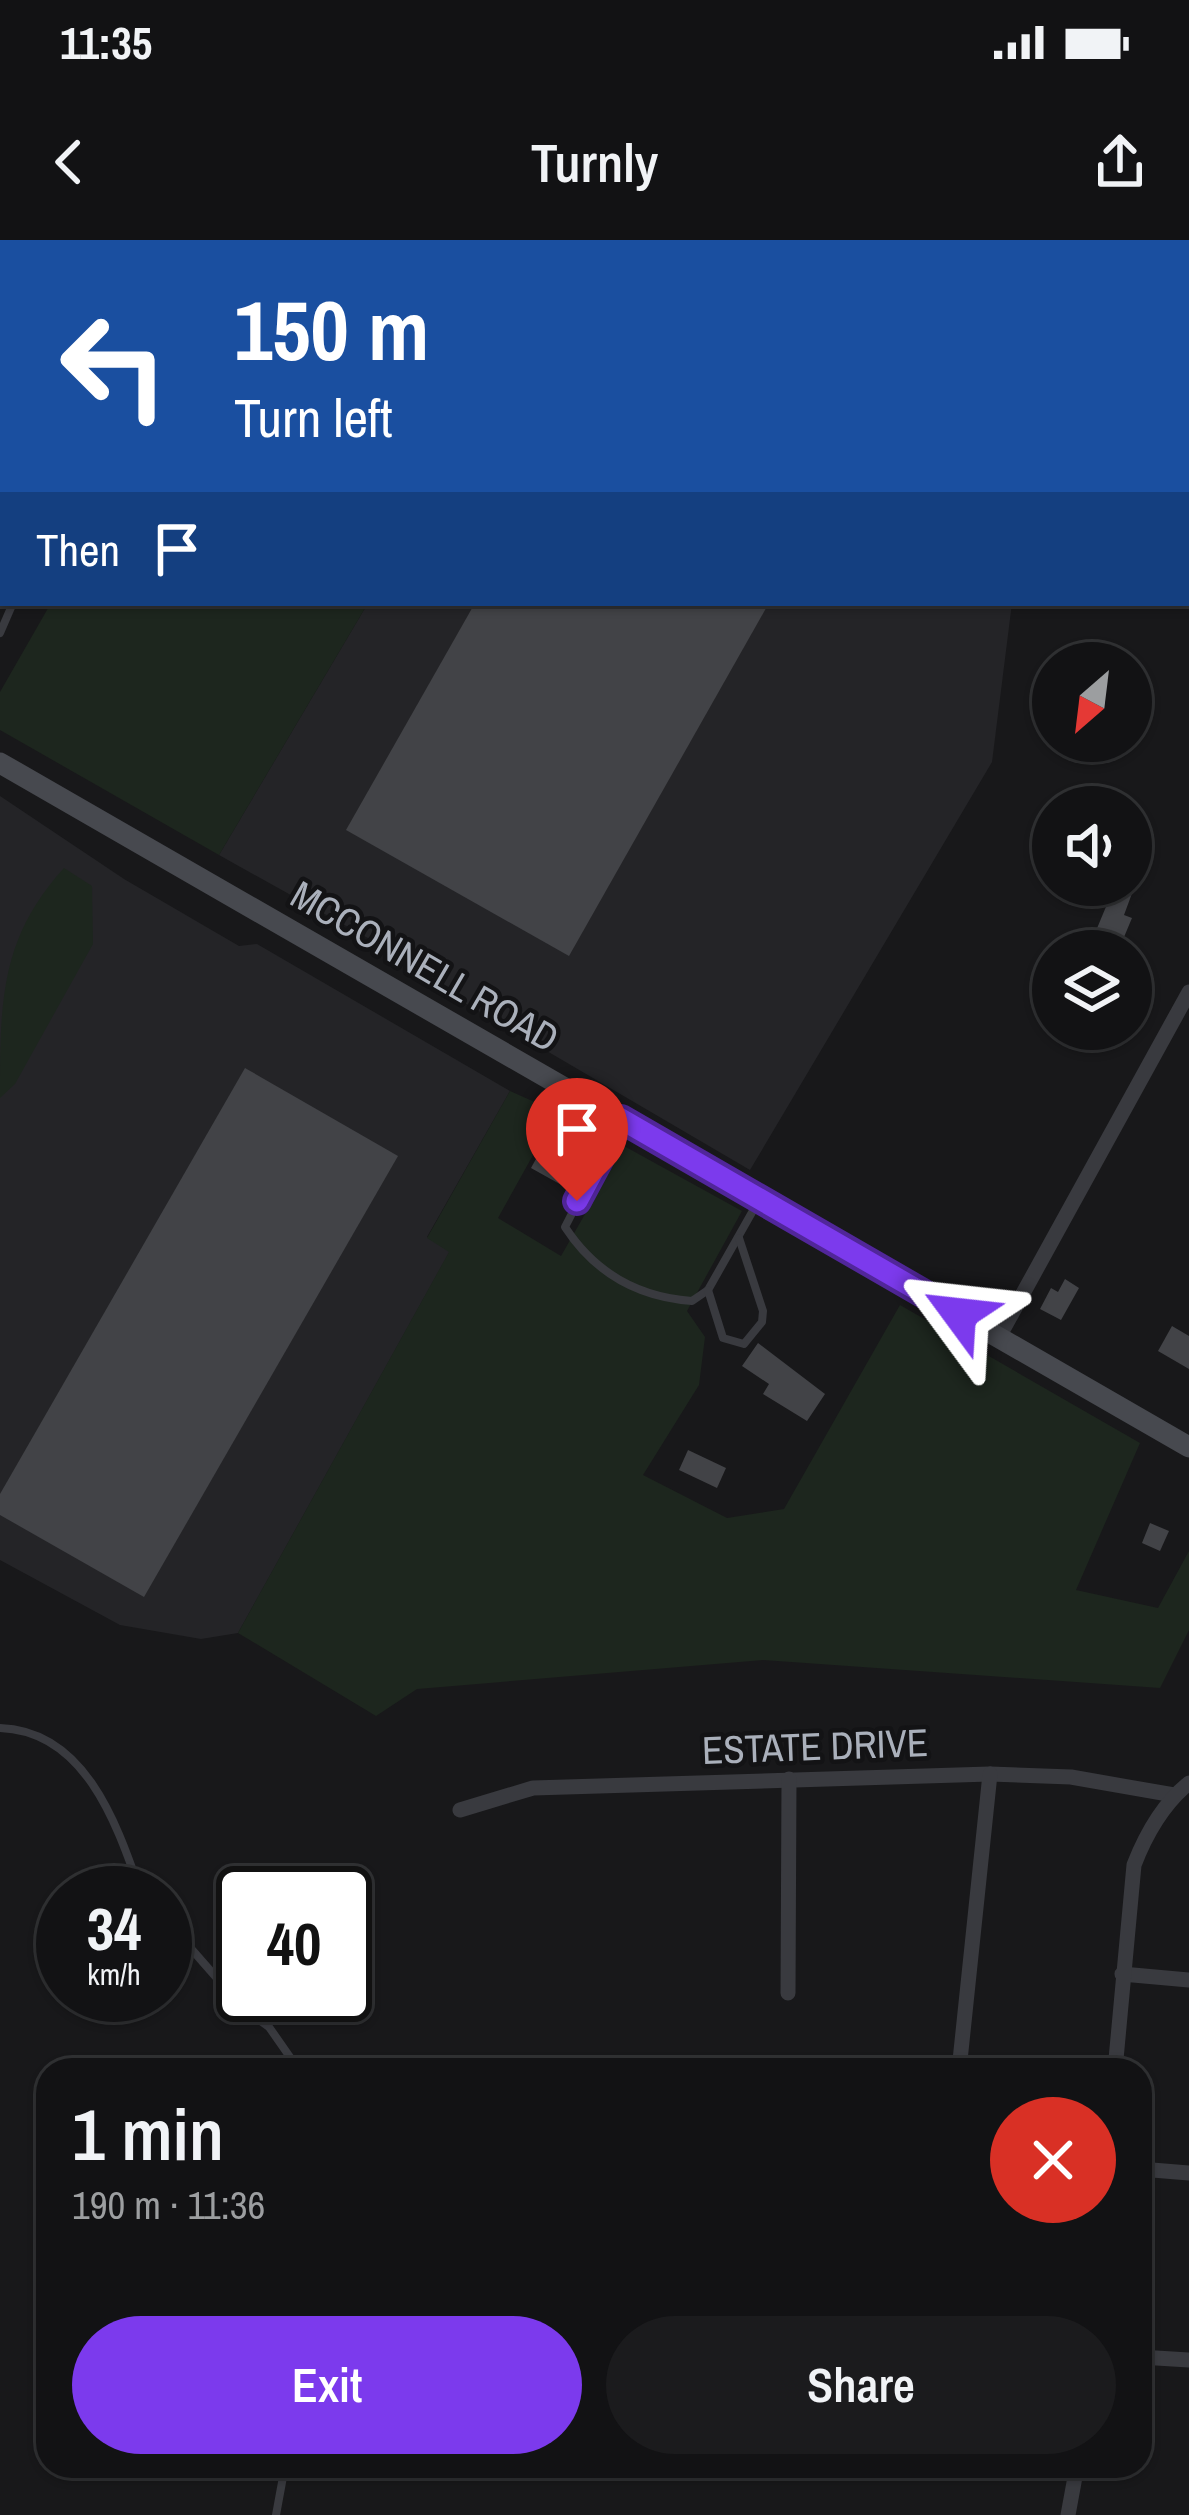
<!DOCTYPE html>
<html lang="en">
<head>
<meta charset="utf-8">
<style>
  body { margin:0; font-family:"Archivo Narrow",sans-serif; background:#1b1b1d; color:#f1f3f6; height:100vh; display:flex; flex-direction:column; font-size:45px; white-space:nowrap }
  * { box-sizing:border-box; margin:0 }
  p { font-size:39px; color:#9c9ea0 }
  .icon { flex:none; width:66px; height:66px; fill:none; stroke:currentColor; stroke-width:2; stroke-linecap:round; stroke-linejoin:round }
  .map { position:relative; flex:1; overflow:hidden }
  .sheet { position:absolute; left:36px; top:1818px; width:1116px; height:420px; display:flex; flex-direction:column; background:#121214; border-radius:36px; box-shadow:0 3px 9px #0004,0 0 0 3px #313234 }
  .sheet>* { flex:none }
  .top-card { position:absolute; left:0px; top:0px; width:1191px; height:366px; box-shadow:0 3px 9px #0004,0 0 0 3px #313234; background:#1a4fa0; color:#fff; overflow:hidden }
  .needle { width:78px; rotate:208deg }
  .buttons { position:absolute; left:1032px; top:402px; display:grid; gap:24px }
  .buttons a { display:grid; place-items:center; width:120px; height:120px; border-radius:50%; background:#121214; box-shadow:0 3px 9px #0004,0 0 0 3px #313234; font-size:60px }
  .speed { position:absolute; left:36px; top:1626px; display:flex; gap:24px; font-size:60px; font-weight:700; text-align:center }
  .speed>* { display:grid; place-content:center; width:156px; height:156px; border-radius:50%; background:#121214; box-shadow:0 3px 9px #0004,0 0 0 3px #313234; line-height:1 }
  .speed small { font-size:30px; font-weight:400 }
  .speed .limit { border:6px solid #111; border-radius:18px; background:#fff; color:#111 }
  .pin { position:absolute; display:grid; place-items:center; width:102px; height:102px; color:#fff; margin:-123px -51px; border-radius:50% 50% 50% 0; rotate:-45deg; box-shadow:0 0 12px #0007 }
  .pin .icon { rotate:45deg }
  .me { position:absolute; width:132px; margin:-66px; rotate:300deg; stroke-linejoin:round; filter:drop-shadow(0 0 9px #0008) }
  .turn { display:flex; align-items:center; gap:42px; height:252px; padding:0 36px; font-size:54px }
  .turn .icon { width:156px; height:156px; stroke-width:2.5 }
  .turn b { display:block; font-size:84px; line-height:102px }
  .then { display:flex; align-items:center; height:114px; padding:0 36px; background:#0003; gap:24px; font-size:45px }
  .round { display:grid; place-items:center; flex:none; width:126px; height:126px; border-radius:63px; background:#1b1b1d }
  .summary { display:flex; align-items:center; justify-content:space-between; height:204px; padding:0 36px }
  h1 { font-size:72px; font-weight:600; line-height:90px }
  .primary-button { display:flex; gap:24px; margin-top:auto; padding:24px 36px }
  .primary-button a { flex:1; height:138px; border-radius:72px; background:#7c3aed; color:#fff; font-size:48px; font-weight:600; line-height:138px; text-align:center }
  .primary-button a+a { background:#1b1b1d; color:#f1f3f6 }
  .status { display:flex; justify-content:space-between; align-items:center; height:84px; padding:0 60px; background:#121214; direction:ltr }
  .status svg { height:33px; fill:currentColor }
  header { display:flex; justify-content:space-between; align-items:center; height:156px; padding:0 36px; background:#121214; font-size:54px; font-weight:600 }
  .map>svg:first-child { display:block }
</style>
</head>
<body>
<div class="status"><b>11:35</b><svg viewBox="0 0 49 12"><path d="M0 12V9h3v3zM5 12V6h3v6zM10 12V3h3v9zM15 12V0h3v12zM26 1h20v11H26zM47 4h2v5h-2z"/></svg></div>
<header><svg class="icon" aria-label="back" viewBox="0 0 24 24"><path d="M15 5l-7 7 7 7"/></svg>Turnly<svg class="icon" aria-label="share" viewBox="0 0 24 24"><path d="M12 15V3M7 8l5-5 5 5M5 13v7h14v-7"/></svg></header>
<div class="map">
<svg width="1189" height="2275" viewBox="0 0 1189 2275">
  <rect width="100%" height="100%" fill="#18181a"/>
  <!-- built -->
  <g fill="#242427">
    <polygon points="526,0 1043,0 1043,3 524,3"/>
    <polygon points="368,363 1012,363 992,522 750,930 458,759 393,712 219,615"/>
    <polygon points="0,556 124,639 239,706 257,704 510,851 427,997 450,1011 238,1393 201,1399 120,1385 0,1320"/>
  </g>
  <!-- green -->
  <g fill="#1d261e">
    <polygon points="51,363 368,363 219,615 0,490 0,452"/>
    <path d="M64,628L92,646L93,704L15,844L0,858C0,762 0,698 64,628Z"/>
    <polygon points="510,851 557,872 498,978 561,1016 624,906 742,971 687,1071 705,1097 699,1145 643,1235 727,1278 784,1269 900,1065 1140,1203 1076,1350 1158,1368 1189,1311 1189,1390 1160,1448 763,1420 417,1449 376,1476 238,1393 449,1012 427,998"/>
  </g>
  <!-- building -->
  <g fill="#424347">
    <polygon points="475,363 769,363 569,716 346,590"/>
    <polygon points="1115,645 1134,648 1124,675 1132,678 1119,709 1093,698"/>
    <polygon points="245,828 398,916 144,1357 0,1275 0,1254"/>
    <polygon points="542,908 585,931 574,952 531,928"/>
    <polygon points="1065,1039 1079,1048 1061,1080 1040,1069 1051,1048 1058,1052"/>
    <polygon points="1172,1086 1189,1096 1189,1129 1158,1111"/>
    <polygon points="758,1103 825,1154 807,1181 763,1154 769,1144 742,1126"/>
    <polygon points="688,1210 726,1228 717,1248 679,1230"/>
    <polygon points="1150,1283 1169,1291 1160,1311 1142,1303"/>
  </g>
  <g fill="none" stroke-linecap="round" stroke-linejoin="round">
    <!-- lane -->
    <g stroke="#393a3f" stroke-width="8">
      <polyline points="0,74 3,76"/>
      <polyline points="0,254 3,256"/>
      <polyline points="0,393 13,363"/>
      <path d="M618,884L565,987C595,1033 637,1057 692,1061L708,1050L759,960"/>
      <polyline points="708,1050 723,1098 744,1104 762,1082 763,1071 739,998"/>
      <path d="M0,1488C86,1491 117,1585 141,1653"/>
      <polyline points="165,1679 244,1769 269,1787 299,1830"/>
      <polyline points="276,2275 285,2226"/>
    </g>
    <!-- street -->
    <g stroke="#393a3f" stroke-width="15">
      <polyline points="999,1097 1189,752"/>
      <polyline points="460,1570 533,1548 990,1534 1071,1537 1174,1555"/>
      <polyline points="1122,1734 1189,1740"/>
      <polyline points="788,1753 789,1539"/>
      <polyline points="959,1830 990,1534"/>
      <path d="M1115,1830L1134,1625C1146,1594 1163,1564 1189,1543"/>
      <polyline points="1140,1929 1189,1933"/>
      <polyline points="1140,2117 1189,2120"/>
      <polyline points="1068,2275 1077,2226"/>
    </g>
    <!-- secondary -->
    <polyline stroke="#47494f" stroke-width="21" points="0,523 1189,1207"/>
  </g>
  <g fill="none" stroke-linecap="round" stroke-linejoin="round">
    <defs>
      <polyline id="route" points="577,961 621,879 959,1074"/>
    </defs>
    <!-- route casing -->
    <use href="#route" stroke="#51269a" stroke-width="30"/>
    <!-- route -->
    <use href="#route" stroke="#7c3aed" stroke-width="21"/>
  </g>
  <g text-anchor="middle" dominant-baseline="central" stroke-width="9" stroke-linejoin="round" paint-order="stroke">
    <!-- street labels -->
    <g font-size="39" fill="#aab0bb" stroke="#131315">
      <text transform="translate(425 726) rotate(30)">MCCONNELL ROAD</text>
      <text transform="translate(815 1506) rotate(-2)">ESTATE DRIVE</text>
    </g>
  </g>
</svg>
<div class="buttons">
<a><svg class="needle" viewBox="-14 -14 28 28"><path d="M0-13l5 13h-10z" fill="#e53935"/><path d="M0 13l5-13h-10z" fill="#9c9ea0"/></svg></a>
<a><svg class="icon" aria-label="sound" viewBox="0 0 24 24"><path d="M4 9h4l5-4v14l-5-4H4zM17 9q2 3 0 6"/></svg></a>
<a><svg class="icon" aria-label="layers" viewBox="0 0 24 24"><path d="M12 4l9 5-9 5-9-5zM3 14l9 5 9-5"/></svg></a>
</div>
<div class="speed"><div>34<small>km/h</small></div><div class="limit">40</div></div>
<div class="pin" style="left:577px;top:961px;background:#d93025"><svg class="icon" aria-label="arrive" viewBox="0 0 24 24"><path d="M6 21V4h12l-3 4 3 4H6"/></svg></div>
<svg class="me" style="left:959px;top:1074px" viewBox="-20 -20 40 40"><path d="M0-17L14 15 0 8-14 15z" fill="#7c3aed" stroke="#fff" stroke-width="4"/></svg>
<div class="top-card">
<div class="turn"><svg class="icon" aria-label="left" viewBox="0 0 24 24"><path d="M17 20v-9H6M10 6l-5 5 5 5"/></svg><div><b>150 m</b>Turn left</div></div>
<div class="then">Then<svg class="icon" aria-label="arrive" viewBox="0 0 24 24"><path d="M6 21V4h12l-3 4 3 4H6"/></svg></div>
</div>
<section class="sheet">
<div class="summary"><div><h1>1 min</h1><p>190 m · 11:36</p></div><a class="round" style="background:#d93025;color:#fff"><svg class="icon" aria-label="close" viewBox="0 0 24 24"><path d="M6 6l12 12M18 6L6 18"/></svg></a></div>
<div class="primary-button"><a>Exit</a><a>Share</a></div>
</section>
</div>
</body>
</html>
